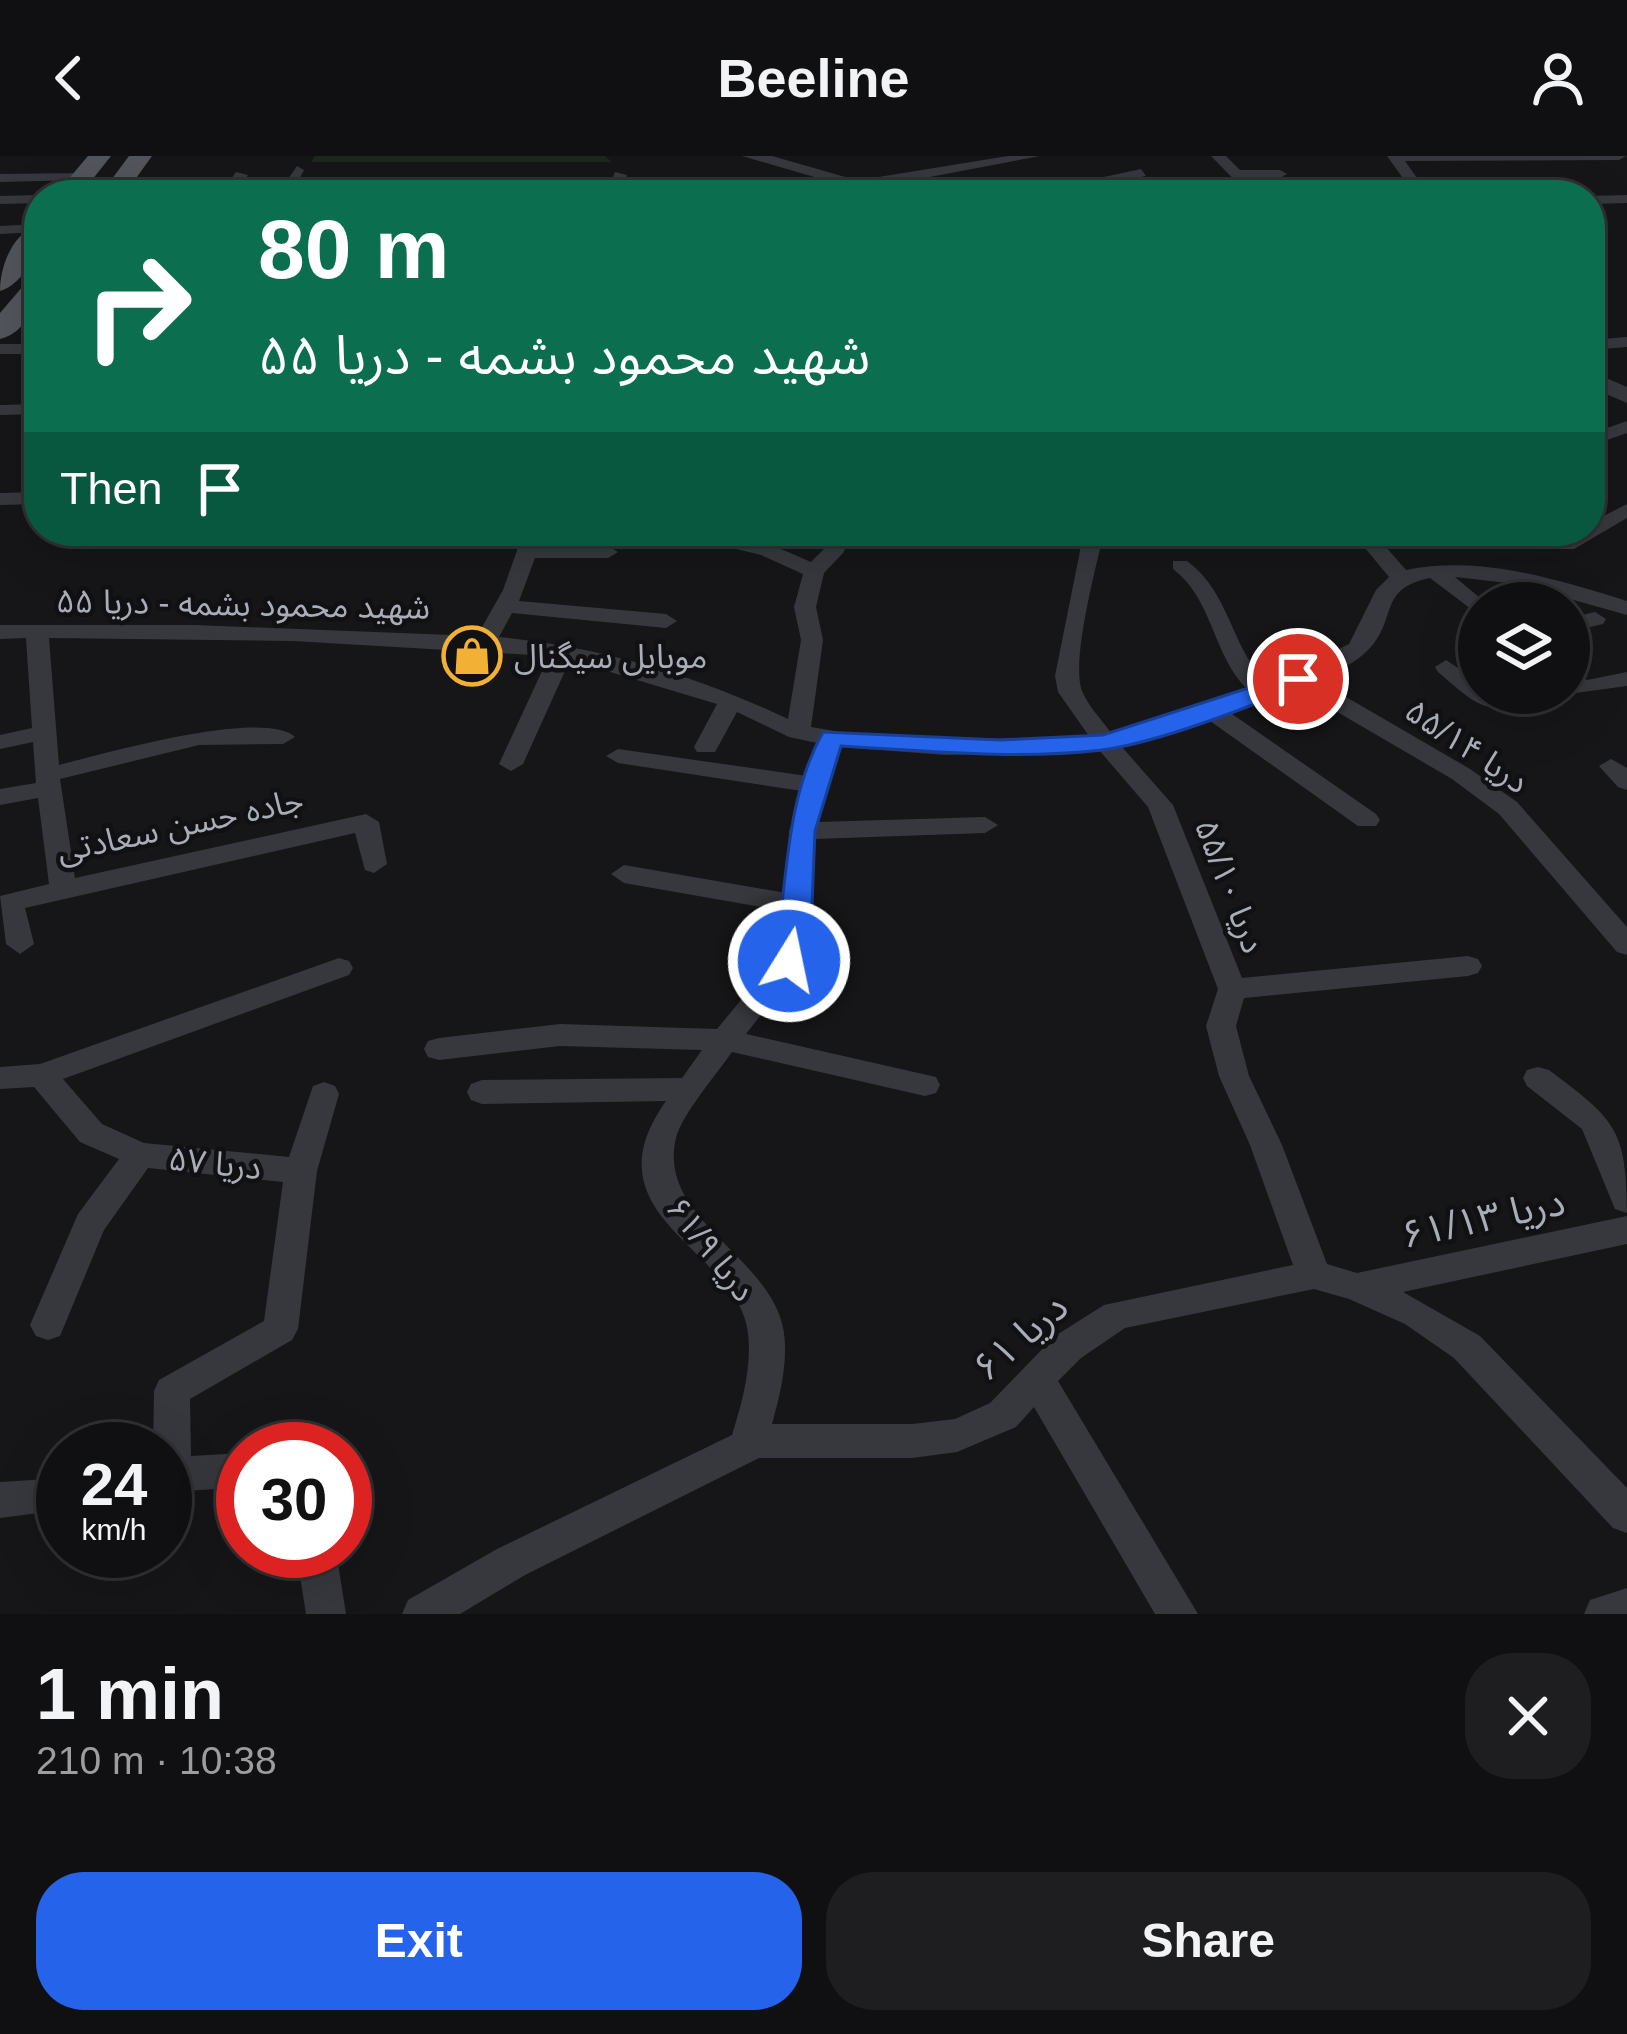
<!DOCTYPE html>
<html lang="en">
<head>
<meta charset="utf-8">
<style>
  body { margin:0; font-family:Helvetica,"Noto Sans Arabic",sans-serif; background:#1e1e20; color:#f1f3f6; height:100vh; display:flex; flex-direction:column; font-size:45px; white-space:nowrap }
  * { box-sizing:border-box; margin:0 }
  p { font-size:39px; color:#9c9d9f }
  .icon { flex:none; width:66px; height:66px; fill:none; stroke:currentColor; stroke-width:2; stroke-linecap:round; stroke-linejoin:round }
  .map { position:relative; height:1458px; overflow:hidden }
  .panel { display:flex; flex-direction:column; background:#101012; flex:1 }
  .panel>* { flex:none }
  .hud { position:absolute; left:24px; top:24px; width:1581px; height:366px; border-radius:48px; box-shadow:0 12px 48px #0002,0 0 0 3px #303032; background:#0b6e4f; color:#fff; overflow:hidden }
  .tools { position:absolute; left:1458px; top:426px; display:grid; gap:24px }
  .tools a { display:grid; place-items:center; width:132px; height:132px; border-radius:50%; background:#101012; box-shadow:0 12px 48px #0002,0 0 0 3px #303032; font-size:60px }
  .speed { position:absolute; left:36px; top:1266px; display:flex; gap:24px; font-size:60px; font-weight:700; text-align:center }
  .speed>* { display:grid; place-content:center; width:156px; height:156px; border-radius:50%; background:#101012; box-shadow:0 12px 48px #0002,0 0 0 3px #303032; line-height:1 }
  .speed small { font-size:30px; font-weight:400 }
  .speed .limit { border:18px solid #d22; background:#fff; color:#111 }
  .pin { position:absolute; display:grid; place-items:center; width:102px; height:102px; color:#fff; margin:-51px; border:6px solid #fff; border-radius:50%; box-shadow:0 3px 12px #0007 }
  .me { position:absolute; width:132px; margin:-66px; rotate:10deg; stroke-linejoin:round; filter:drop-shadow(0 0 9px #0008) }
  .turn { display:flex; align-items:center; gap:42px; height:252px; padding:0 36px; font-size:54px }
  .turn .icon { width:156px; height:156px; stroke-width:2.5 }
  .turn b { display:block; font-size:84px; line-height:102px }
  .then { display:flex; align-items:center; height:114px; padding:0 36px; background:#0003; gap:24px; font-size:45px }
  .round { display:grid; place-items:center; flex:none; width:126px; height:126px; border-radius:48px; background:#1e1e20 }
  .overview { display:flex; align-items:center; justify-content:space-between; height:204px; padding:0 36px }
  h1 { font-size:72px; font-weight:700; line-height:90px }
  .action { display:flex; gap:24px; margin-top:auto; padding:24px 36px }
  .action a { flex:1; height:138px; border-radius:48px; background:#2563eb; color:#fff; font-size:48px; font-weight:700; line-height:138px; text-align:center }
  .action a+a { background:#1e1e20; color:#f1f3f6 }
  header { display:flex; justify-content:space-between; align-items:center; height:156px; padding:0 36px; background:#101012; font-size:54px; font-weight:700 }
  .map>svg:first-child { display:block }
</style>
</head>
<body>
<header><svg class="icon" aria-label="back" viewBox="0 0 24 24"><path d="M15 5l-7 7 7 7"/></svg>Beeline<svg class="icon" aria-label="person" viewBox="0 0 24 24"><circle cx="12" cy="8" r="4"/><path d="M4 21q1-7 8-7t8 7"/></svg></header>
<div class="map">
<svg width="1627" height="1458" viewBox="0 0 1627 1458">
  <rect width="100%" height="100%" fill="#161618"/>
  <!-- green -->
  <polygon fill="#1e261f" points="315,0 605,0 612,6 311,6"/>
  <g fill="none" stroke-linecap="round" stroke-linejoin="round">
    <!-- minor -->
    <g fill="#37383d" fill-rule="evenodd">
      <polygon points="1008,0 1040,0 835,39 854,25"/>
      <polygon points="1211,0 1226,0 1240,14 1280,14 1287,18 1280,22 1248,22 1264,39 1249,39"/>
      <polygon points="1387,0 1626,0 1619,4 1405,5 1429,39 1415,39"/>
      <polygon points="297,10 304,14 291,39 277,39"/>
      <polygon points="1141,13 1146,20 1049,39 1020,39"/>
      <polygon points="236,16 248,19 234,39 220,39"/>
      <polygon points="615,16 627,19 620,35 615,36 438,39 449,29 610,28"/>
      <polygon points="87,17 82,24 0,26 0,18"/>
      <polygon points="354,25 366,28 359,39 345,39"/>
      <polygon points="39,39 39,47 0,48 0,40"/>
      <polygon points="1627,39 1627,47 1590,48 1590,40"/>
      <polygon points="39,68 39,76 0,78 0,70"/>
      <polygon points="1627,181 1627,191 1590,194 1590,184"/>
      <rect x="0" y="188" width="39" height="10"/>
      <polygon points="39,248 39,258 0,259 0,249"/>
      <polygon points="1627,265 1627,277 1590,290 1590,278"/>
      <polygon points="39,336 39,348 0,349 0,337"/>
      <polygon points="1627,348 1627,362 1574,393 1560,393 1557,389 1576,375 1590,375 1590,367"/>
      <path d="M524,375H544L539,390H608L618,396L608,402H535L519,445L666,458L677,465L666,472L512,457L499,481C598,490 698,520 788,563L801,484L794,451L803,418L761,399L687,381L684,377C724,368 774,389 811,406L827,390L834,375H854L843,397L824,417L816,451L823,484L811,571L858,579L946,584L1089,580L1058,536L1055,520L1084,375H1104C1097,409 1069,509 1083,537C1089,551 1102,564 1111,577L1249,535C1212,500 1214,444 1173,413V405H1187C1231,437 1230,492 1268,528L1349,488L1376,434L1389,421L1351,375H1372L1406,414C1481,399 1555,423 1627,445V459L1517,428L1455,421L1486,447H1479V459L1430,422C1377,433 1398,463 1369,493C1355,508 1335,516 1317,524L1470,613L1517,646L1627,771V799L1617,796L1499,658L1452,623L1298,533L1232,558L1376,658L1380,664L1376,670H1358L1210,565L1121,590L1173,649L1242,822L1468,800L1478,803L1482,810L1478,817L1468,820L1244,842L1236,870L1249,920L1282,989L1327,1108L1357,1117L1627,1060V1088L1403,1136L1480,1180L1627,1332V1377L1613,1372L1454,1202L1405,1168L1349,1143L1314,1133L1125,1172L1081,1202L1058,1225L1198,1458H1155L1034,1251L1016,1271L957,1296L912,1302H759L525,1419L460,1458H402L408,1444L497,1393L732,1279C742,1246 752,1212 748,1177C738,1092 583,1062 666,945L482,948L471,944L467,936L471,928L482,924L682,922L702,894L560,890L439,904L428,901L424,893L428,885L439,882L560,868L717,873L775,803L784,755L624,727L611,718L624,709L786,737L789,675L802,635L618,607L606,600L618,593L807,620L817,587L789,581L737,556L715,596H697L694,591L717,548L570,504L523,608L511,615L499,608L549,500L293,485L49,482L59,609C103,598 263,552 295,581L283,588L199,589L60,623L75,722L366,658L379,666L387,708L374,717L365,714L355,677L25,752L34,788L20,798L6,788L0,740L49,728L38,642L0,649V633L36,627L33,586L0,593V579L32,572L26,482L0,483V469H195L477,480L503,434ZM840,591L946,599L1099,594L1148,651L1218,833L1206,870L1219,920L1250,989L1293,1109L1104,1149L1055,1180L990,1247L955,1263L912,1268H772C780,1239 788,1207 784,1177C773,1100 656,1064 676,982C682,958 717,918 732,896L925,940L936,937L940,929L936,921L746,878L803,805L813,748L815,683L985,677L998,669L985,661L818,666Z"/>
      <polygon points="1595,456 1606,463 1603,468 1569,476 1569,462"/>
      <path d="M1446,504L1479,526V537H1530C1492,570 1468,541 1438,516L1435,511Z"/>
      <polygon points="1569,515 1587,524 1627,516 1627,530 1575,537 1569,533"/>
      <polygon points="1611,603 1627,612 1627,634 1618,631 1599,610"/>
      <polygon points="339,802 349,805 353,812 349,819 63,923 102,968 144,987 289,1001 313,930 324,926 335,930 339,938 317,1015 298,1173 292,1184 190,1243 191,1300 243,1297 243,1331 172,1336 165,1334 165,1293 153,1293 154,1235 159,1224 264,1165 283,1026 148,1012 104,1074 60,1180 48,1184 36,1180 30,1169 78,1058 119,1003 80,986 34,931 0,933 0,911 40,908"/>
      <path d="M1538,911L1549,914C1614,963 1627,972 1627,1057L1615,1053L1582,973L1527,930L1523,922L1527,914Z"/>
      <polygon points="48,1323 62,1328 62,1354 0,1362 0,1326"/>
      <polygon points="296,1395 336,1395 346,1458 306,1458"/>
      <polygon points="1627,1432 1627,1458 1584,1458 1590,1444"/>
    </g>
    <!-- tertiary -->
    <g fill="#37383d" fill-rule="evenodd">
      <polygon points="742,0 772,0 908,39 876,39"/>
      <polygon points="1590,215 1627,231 1627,247 1590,231"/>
    </g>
    <!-- primary -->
    <g fill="#53555c" fill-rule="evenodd">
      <polygon points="88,0 111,0 80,39 55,39"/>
      <polygon points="129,0 152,0 124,39 100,39"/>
      <path d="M39,68C39,92 26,127 0,135C0,109 13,77 39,68Z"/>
      <path d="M39,120C39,144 27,177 0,183V157L30,122Z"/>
    </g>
  </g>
  <!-- route -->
  <path fill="#2563eb" stroke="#184099" stroke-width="3" d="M1298,516L1306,518V528C1250,550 1161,586 1102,594C1016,604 928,595 841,590L815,675L812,748L803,805L789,815L774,805C788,729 784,646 823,576L1000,584L1103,579Z"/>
  <!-- icons -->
  <defs>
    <symbol id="shop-ring" viewBox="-11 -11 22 22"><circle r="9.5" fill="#111113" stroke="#f2b134" stroke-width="1.5"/><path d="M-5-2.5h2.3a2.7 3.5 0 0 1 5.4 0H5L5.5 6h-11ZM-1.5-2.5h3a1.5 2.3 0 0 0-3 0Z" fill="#f2b134"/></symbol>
  </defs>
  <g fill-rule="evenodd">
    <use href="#shop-ring" x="439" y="467" width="66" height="66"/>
  </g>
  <g text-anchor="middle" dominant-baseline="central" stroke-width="9" stroke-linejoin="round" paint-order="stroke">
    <!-- street labels -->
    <g font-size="33" fill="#a8adb8" stroke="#111113">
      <text transform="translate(243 448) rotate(1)">شهید محمود بشمه - دریا ۵۵</text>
      <text transform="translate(1467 590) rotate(34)">دریا ۵۵/۱۴</text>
      <text transform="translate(180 669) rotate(-12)">جاده حسن سعادتی</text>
      <text transform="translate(1230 730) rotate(69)">دریا ۵۵/۱۰</text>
      <text transform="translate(215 1007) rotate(6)">دریا ۵۷</text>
      <text transform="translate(711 1093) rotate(52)">دریا ۶۱/۹</text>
    </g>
    <!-- poi labels -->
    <g font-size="33" fill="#a8adb8" stroke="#111113" text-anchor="start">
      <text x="514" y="500">موبایل سیگنال</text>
    </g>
    <!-- near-street labels -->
    <g font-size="39" fill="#a8adb8" stroke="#111113">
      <text transform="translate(1483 1062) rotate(-12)">دریا ۶۱/۱۳</text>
      <text transform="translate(1020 1181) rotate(-41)">دریا ۶۱</text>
    </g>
  </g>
</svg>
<div class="tools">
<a><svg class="icon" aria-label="layers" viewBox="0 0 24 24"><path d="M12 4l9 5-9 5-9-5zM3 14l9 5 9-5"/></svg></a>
</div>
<div class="speed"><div>24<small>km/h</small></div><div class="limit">30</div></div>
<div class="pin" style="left:1298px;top:523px;background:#d93025"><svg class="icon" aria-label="arrive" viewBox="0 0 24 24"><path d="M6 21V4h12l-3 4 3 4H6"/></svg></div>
<svg class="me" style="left:789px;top:805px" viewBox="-20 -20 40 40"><circle r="17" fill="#2563eb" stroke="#fff" stroke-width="3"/><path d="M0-11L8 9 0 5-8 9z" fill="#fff"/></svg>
<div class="hud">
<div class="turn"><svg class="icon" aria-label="right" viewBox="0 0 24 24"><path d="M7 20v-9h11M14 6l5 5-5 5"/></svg><div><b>80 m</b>شهید محمود بشمه - دریا ۵۵</div></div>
<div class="then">Then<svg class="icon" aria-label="arrive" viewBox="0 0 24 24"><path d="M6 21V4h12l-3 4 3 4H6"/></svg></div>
</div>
</div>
<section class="panel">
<div class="overview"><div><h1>1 min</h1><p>210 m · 10:38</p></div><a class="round"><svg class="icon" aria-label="close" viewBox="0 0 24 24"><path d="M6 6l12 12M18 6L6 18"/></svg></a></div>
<div class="action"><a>Exit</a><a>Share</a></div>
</section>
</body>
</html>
